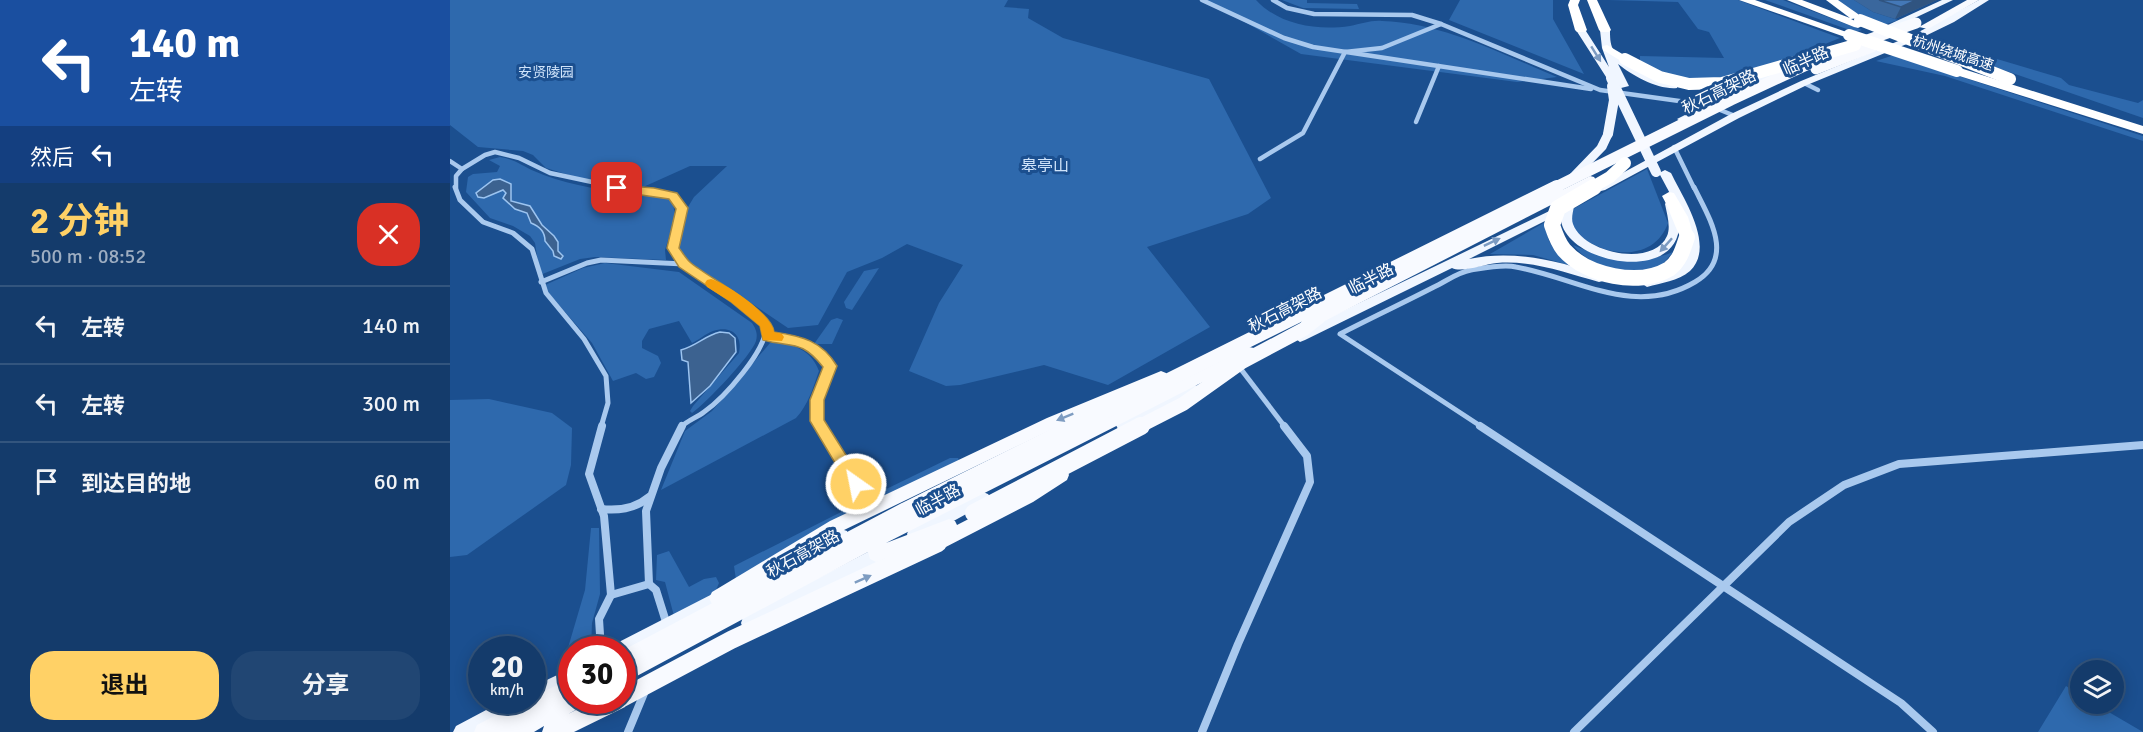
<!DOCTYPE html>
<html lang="zh">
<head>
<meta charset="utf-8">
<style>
  body { margin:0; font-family:Signika,"Noto Sans SC",sans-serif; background:#214673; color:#f1f3f6; height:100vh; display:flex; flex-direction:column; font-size:22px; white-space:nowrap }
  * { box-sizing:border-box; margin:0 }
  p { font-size:20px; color:#9dadc1 }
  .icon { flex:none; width:33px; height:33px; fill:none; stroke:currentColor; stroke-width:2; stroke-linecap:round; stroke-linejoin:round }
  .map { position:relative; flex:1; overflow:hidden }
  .drawer { display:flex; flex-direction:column; background:#143b6b; width:450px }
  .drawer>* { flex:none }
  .hud { background:#1a4fa0; color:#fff; overflow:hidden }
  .controls { position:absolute; left:1620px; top:660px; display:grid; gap:12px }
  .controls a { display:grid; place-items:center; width:54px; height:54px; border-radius:50%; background:#143b6b; box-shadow:0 3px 15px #0003,0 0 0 2px #33557e; font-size:30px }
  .speed { position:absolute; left:18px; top:636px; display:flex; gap:12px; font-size:30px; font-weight:700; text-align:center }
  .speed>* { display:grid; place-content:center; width:78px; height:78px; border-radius:50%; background:#143b6b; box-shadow:0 3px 15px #0003,0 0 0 2px #33557e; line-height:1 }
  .speed small { font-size:15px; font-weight:400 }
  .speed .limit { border:9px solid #d22; background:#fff; color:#111 }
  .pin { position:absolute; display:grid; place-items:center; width:51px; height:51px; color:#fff; margin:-26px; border-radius:12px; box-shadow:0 3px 9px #0006 }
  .me { position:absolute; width:66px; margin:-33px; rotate:327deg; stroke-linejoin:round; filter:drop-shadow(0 0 4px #0008) }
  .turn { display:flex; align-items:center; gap:21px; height:126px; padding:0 30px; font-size:27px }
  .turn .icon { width:78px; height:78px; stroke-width:2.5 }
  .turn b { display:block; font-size:42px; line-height:51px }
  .then { display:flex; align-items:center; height:57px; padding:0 30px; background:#0003; gap:12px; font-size:22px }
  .round { display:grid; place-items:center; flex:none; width:63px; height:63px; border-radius:24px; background:#214673 }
  .head { display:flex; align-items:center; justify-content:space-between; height:102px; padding:0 30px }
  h1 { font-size:36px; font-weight:700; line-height:45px; color:#ffd166 }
  .cta { display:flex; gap:12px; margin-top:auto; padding:12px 30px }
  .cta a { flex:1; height:69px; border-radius:24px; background:#ffd166; color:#111; font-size:24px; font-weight:700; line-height:69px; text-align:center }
  .cta a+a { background:#214673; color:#f1f3f6 }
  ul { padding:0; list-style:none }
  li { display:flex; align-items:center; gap:18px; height:78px; padding:0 30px; border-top:2px solid #33557e }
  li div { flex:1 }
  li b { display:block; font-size:22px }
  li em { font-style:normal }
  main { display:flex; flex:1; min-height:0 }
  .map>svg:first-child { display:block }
</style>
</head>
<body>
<main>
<section class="drawer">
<div class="hud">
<div class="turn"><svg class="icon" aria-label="left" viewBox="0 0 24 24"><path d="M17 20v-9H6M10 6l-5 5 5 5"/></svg><div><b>140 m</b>左转</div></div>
<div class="then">然后<svg class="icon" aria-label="left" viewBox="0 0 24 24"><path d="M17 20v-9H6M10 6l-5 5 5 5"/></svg></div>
</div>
<div class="head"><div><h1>2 分钟</h1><p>500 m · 08:52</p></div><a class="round" style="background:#d93025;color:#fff"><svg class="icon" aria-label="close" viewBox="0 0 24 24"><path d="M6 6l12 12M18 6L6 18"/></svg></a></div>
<ul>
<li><svg class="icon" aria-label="left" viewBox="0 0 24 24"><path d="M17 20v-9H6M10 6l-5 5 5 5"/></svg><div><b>左转</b></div><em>140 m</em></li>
<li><svg class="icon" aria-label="left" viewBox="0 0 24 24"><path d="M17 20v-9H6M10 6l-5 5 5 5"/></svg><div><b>左转</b></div><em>300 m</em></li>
<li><svg class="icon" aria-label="arrive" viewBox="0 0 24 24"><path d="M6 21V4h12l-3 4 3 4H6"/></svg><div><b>到达目的地</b></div><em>60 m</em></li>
</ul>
<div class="cta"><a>退出</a><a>分享</a></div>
</section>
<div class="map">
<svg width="1693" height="732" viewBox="0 0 1693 732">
  <rect width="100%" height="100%" fill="#1b4f8f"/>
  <!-- green -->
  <g fill="#2e69ad">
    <polygon points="0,0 558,0 554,7 579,9 578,18 613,38 759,79 821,198 798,214 697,247 760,327 658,385 594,365 510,385 496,386 459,371 489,303 513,265 457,244 432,258 397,272 368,325 338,328 295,299 239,266 227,246 226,227 244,197 277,166 240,166 191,188 148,184 96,168 83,155 73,151 28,147 0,125"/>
    <path d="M756,0H806C829,25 867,31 900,26C911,24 921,20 932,21C994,23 1051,54 1107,77L1067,82L851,54Z"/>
    <polygon points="832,0 857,0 857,3 907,4 909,9 853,8"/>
    <polygon points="1010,0 1103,0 1103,19 1134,74 999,20"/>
    <path d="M1158,0H1288L1390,38C1338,58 1277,90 1219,75C1209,73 1199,66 1190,61V56L1274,58L1259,32L1248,29L1228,2Z"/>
    <polygon points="1315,0 1333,0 1412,30 1405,32"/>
    <polygon points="1387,0 1404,0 1423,12 1448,20 1431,26 1400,10"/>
    <polygon points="1503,48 1510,48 1611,78 1619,85 1688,103 1693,100 1693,118 1498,51"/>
    <polygon points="1444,55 1693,136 1693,141 1495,76 1426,61"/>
    <path d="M50,157C64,159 72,166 84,171C111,183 145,189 174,193C191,196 209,192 223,202L225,217L215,250L216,260L145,257L130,259L90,275L85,243L80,236L63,226L40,218L16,192L18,177L23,174L47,172L50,166L39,160Z"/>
    <path d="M1197,169L1218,223C1203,266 1144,257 1121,226L1123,209Z"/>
    <path d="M1097,221C1093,246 1111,257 1129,268L1083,255L1040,254Z"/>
    <path d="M1123,245C1159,260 1185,267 1223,252C1219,256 1215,263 1210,266C1181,279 1142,269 1123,245Z"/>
    <path d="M155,263L229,272L302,323C306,329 308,334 306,341C301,356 256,403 242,413L240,411L243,406L289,353C293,335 281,325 263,331C255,334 249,340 242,343L229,321L199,329L192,341V348L208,356L211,363L204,377L196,379L186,373L163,381L142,343L96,290L95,285L133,268Z"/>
    <polygon points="429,268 402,310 396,308 394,302 414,271"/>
    <polygon points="387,318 393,320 382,344 364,344 381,320"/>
    <path d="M326,341C345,345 362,351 369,371C363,388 358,405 346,418L211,490L235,431L262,411L320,343Z"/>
    <polygon points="39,399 102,413 122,428 121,465 116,485 17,555 0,557 0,400"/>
    <polygon points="500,458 508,458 511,464 432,507 424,495"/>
    <polygon points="408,507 411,512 286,580 284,566 399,508"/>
    <polygon points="141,528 149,528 150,594 142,623 141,649 122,650 121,669 110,675 135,590"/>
    <polygon points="219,551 239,587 254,579 266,577 269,583 264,595 224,616 215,582 206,580 207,555"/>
    <polygon points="1616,686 1630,695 1630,704 1645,704 1693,732 1588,732"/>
  </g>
  <!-- water -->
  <g fill="#3c6290" stroke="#9cc4f0" stroke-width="1.5">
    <path d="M50,179L61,184V201L80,206L92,225L104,236L108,242V251L113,256L111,259L104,256L103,251L95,241C95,231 89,226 81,223L77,213L65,209L53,198L56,193L53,190L34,198L28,197L26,193L43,180Z"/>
    <path d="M270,332L279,333L285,338L286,352L260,386L241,403L238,362L232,360L231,350C248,345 254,336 270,332Z"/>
  </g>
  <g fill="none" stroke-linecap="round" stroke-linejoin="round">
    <!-- minor-far2 -->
    <g stroke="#a9c9ee" stroke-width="4.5">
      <polyline points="752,0 834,38 863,47 1141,89"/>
      <polyline points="823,0 837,8 864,14 962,15 991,24 1150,90 1258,105 1285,116"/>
      <polyline points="1354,83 1368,90"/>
      <polyline points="966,122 989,66"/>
      <polyline points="1224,147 1244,188"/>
      <polyline points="810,159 853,133 895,52 932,48 991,24"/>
      <polyline points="0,161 12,169 6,176 6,188"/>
      <polyline points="12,169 35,155 45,152 69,158 100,173 170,188"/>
    </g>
    <!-- minor-far1 -->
    <g stroke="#a9c9ee" stroke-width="5">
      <polyline points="5,187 10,200 33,222 63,233 82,249 96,293 134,339 156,376 158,403 151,427"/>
      <path d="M161,187L204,191L223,196L232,208L223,248C248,285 294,295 316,326C317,350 274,398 254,412C246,418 238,420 231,427"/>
      <polyline points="91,282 137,263 151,260 234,264"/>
      <path d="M318,336L353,343L380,366C373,385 359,409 371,427"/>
      <polyline points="790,368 835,427"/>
      <path d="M1032,427L890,334C921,318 953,303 984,287C995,282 1008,272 1021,270C1034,268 1053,264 1066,267C1128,278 1184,318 1245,282C1286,258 1259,218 1244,187"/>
    </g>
    <!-- minor -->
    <g stroke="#a9c9ee" stroke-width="8">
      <polyline points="370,426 422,509"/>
      <polyline points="1030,426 1451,703 1483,732"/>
      <path d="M151,509C169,511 185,509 199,497"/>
      <polyline points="161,595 199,584"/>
      <polyline points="217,625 206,590 199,584 196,511 211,468 232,426"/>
      <polyline points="151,650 149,619 161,595 154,516 139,474 152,426"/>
      <polyline points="178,732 195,691"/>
      <polyline points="752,732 788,644 860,482 857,456 834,426"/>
      <polyline points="1124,732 1339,522 1394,485 1449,464 1693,445"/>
    </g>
    <!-- primary -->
    <g fill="#f0f6ff" fill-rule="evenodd">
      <polygon points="1492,0 1503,0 1435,32 1427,30"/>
      <polygon points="1529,0 1539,0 1504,22 1469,39 1357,85 1289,118 1155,190 1151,191 1145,188 1281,114 1351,81 1463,35"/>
      <path d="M1155,27L1160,30C1160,36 1160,44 1163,49C1175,70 1207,79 1227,84V88C1208,90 1183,76 1168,64L1179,86L1171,88L1165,79L1158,80L1126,30L1134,28L1159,67L1152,48L1150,30Z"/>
      <polygon points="1331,67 1334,68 1334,72 1236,121 1232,122 1227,119"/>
      <polygon points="1158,131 1163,134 1156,149 1127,179 1119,179 1119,175 1147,146 1154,132"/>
      <path d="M1215,170L1221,173C1233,198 1266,246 1240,271C1228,281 1211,283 1197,287L1191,283L1193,280C1240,267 1248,257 1228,210C1245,292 1104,264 1111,213L1019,259C1066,249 1108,262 1153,275L1155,278L1153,281L1149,282C1116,273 1082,260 1047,263C1035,264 1012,273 1002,268L855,340L850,342L843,337L845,334L1118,202L1124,206C1123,212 1121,219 1123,224C1133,253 1203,268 1217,236C1221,227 1217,214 1215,204L1217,201H1224L1209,173Z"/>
      <polygon points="744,385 749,386 751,390 749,394 678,429 668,429 666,425 668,421"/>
      <polygon points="533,492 538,494 541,498 538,502 471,539 465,541 459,539 457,534 459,529"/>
      <polygon points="391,529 397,531 399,536 397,541 347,566 341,568 335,566 333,561 335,556"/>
      <polygon points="435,543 441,545 443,550 441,555 305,629 299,631 293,629 291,623 293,617"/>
      <polygon points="276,587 282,589 284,594 282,599 177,656 172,658 172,650 163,650 165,644"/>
      <polygon points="122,668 122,685 31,732 3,732 6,726 55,700 82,700 82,687"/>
    </g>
    <!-- trunk -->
    <g fill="#f8faff" fill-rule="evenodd">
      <polygon points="1517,0 1529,0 1478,29 1469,27"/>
      <polygon points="1140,176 1144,177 1146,180 1144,183 863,327 853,327 851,323 853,319"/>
      <polygon points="799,347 804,348 806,352 804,356 436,543 499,519 505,521 507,525 571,492 605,470 611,468 617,470 619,475 617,480 583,502 488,551 482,548 479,543 426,562 420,559 418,552 172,684 172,664 399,545"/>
      <polygon points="711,371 716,373 719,377 716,381 609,426 392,531 274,604 268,606 262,604 259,598 262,592 380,521 597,418"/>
      <polygon points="122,678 122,700 134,700 131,707 118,714 146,700 172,700 172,692 178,700 175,707 124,732 92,732 94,726 84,732 24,732 27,725 75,700 82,700 82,697"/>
    </g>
    <!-- motorway -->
    <g fill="#fff" fill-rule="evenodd">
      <polygon points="1120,0 1130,0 1128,5 1137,30 1135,32 1127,32 1125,30 1118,5"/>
      <polygon points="1137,0 1147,0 1161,30 1159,32 1151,32 1149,30"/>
      <polygon points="1289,0 1305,0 1405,35 1403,37 1395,37"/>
      <polygon points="1337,0 1352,0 1400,18 1376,0 1388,0 1408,14 1408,18 1401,19 1414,25 1408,28 1404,27"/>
      <polygon points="1157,45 1181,59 1179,61 1171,61 1153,50 1153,46"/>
      <polygon points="1507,67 1693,126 1693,134 1503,74 1503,68"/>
      <path d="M1219,192L1224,193L1238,217L1244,237L1242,240H1232C1224,226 1220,210 1212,196Z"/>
    </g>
    <!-- primary-bridge -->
    <g stroke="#f0f6ff" stroke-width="10">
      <polyline points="1161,78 1206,172"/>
      <polyline points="1158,134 1164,100 1162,86"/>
    </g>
    <!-- trunk-bridge-far2 -->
    <g stroke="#f8faff" stroke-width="11">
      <polyline points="1406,44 1466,23"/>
      <polyline points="1366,69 1422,47"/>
      <polyline points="1104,188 1281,100 1376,56"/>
    </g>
    <!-- trunk-bridge-far1 -->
    <g stroke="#f8faff" stroke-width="14">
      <polyline points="624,427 1107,187"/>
      <polyline points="688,427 733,404 792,362 854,329 869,317"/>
    </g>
    <!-- trunk-bridge -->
    <g stroke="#f8faff" stroke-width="18">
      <polyline points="524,513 691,426"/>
      <polyline points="172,661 456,511 627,426"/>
      <polyline points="172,698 281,640 488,543"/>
    </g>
    <!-- motorway-bridge-far1 -->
    <g stroke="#fff" stroke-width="12">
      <polyline points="1410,20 1560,79"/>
      <polyline points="1399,35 1507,71"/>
      <polyline points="1175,59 1210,77 1239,84 1272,83 1405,45"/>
      <polyline points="1141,188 1160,177 1175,163"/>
    </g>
    <!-- motorway-bridge -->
    <path stroke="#fff" stroke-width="16" d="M1144,187L1108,208L1102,225C1105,234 1108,243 1114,250C1137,276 1189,287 1219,269C1230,261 1233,249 1237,237"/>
  </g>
  <!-- wall -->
  <polygon fill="#3a679d" points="1404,0 1487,0 1445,19 1423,12"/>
  <!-- shaded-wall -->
  <polygon fill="#305480" points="1466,0 1487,0 1445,19 1451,7"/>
  <!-- building -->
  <polygon fill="#4478b7" stroke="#305480" stroke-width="1.5" points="1429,0 1466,0 1451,7"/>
  <!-- one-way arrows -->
  <defs><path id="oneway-solid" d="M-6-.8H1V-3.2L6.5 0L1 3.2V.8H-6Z" transform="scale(1.5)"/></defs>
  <g fill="#7b9ac1">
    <use href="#oneway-solid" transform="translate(1146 54) rotate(58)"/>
    <use href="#oneway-solid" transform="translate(1042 242) rotate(-25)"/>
    <use href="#oneway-solid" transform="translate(1216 245) rotate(132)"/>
  </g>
  <g fill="#7e9cc1">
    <use href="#oneway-solid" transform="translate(615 417) rotate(158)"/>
    <use href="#oneway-solid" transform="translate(413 579) rotate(-24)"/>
  </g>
  <!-- route -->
  <path fill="#ffd166" stroke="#a68842" stroke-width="1.5" d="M167,185L204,188L227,193L238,208L229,248C233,253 236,259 241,263C259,278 322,310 324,332C352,336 372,341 387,366L374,400V420L411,479L413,484L411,488L406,490L400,488L360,421V400L373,367C351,339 342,348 313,340L310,326L281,302L229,267L217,248L226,209L219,199L163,191L162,188Z"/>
  <!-- slow -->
  <path fill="#f59e0b" d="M261,279C278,284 322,315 324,332L332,334L334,337L332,341L313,340L310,326L281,302L257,287L255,283L257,280Z"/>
  <g text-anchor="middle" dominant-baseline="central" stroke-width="6" stroke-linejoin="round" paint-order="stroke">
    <!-- far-street labels -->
    <g font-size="14" fill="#fff" stroke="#1b4f8f">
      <text transform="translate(1503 53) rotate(18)">杭州绕城高速</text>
    </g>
    <!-- far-park labels -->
    <g font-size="14" fill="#cfe3fa" stroke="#1b4f8f">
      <text x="96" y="72">安贤陵园</text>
    </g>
    <!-- street labels -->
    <g font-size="16" fill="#fff" stroke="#1b4f8f">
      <text transform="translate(1356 61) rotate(-24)">临半路</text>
      <text transform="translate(1269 92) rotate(-26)">秋石高架路</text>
      <text transform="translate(921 279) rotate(-27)">临半路</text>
      <text transform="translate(835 310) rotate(-27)">秋石高架路</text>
      <text transform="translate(488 500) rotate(-28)">临半路</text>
      <text transform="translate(353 554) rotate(-29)">秋石高架路</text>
    </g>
    <!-- park labels -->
    <g font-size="16" fill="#cfe3fa" stroke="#1b4f8f">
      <text x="595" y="166">皋亭山</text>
    </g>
  </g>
</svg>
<div class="controls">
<a><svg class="icon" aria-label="layers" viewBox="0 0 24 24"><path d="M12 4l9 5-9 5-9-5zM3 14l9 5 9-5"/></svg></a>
</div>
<div class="speed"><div>20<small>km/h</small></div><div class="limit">30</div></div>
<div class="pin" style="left:167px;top:188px;background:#d93025"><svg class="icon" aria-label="arrive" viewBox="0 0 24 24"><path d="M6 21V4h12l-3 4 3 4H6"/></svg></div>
<svg class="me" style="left:406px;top:484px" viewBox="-20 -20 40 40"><circle r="17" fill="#ffd166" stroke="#fff" stroke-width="3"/><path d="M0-11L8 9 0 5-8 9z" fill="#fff"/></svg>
</div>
</main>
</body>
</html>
